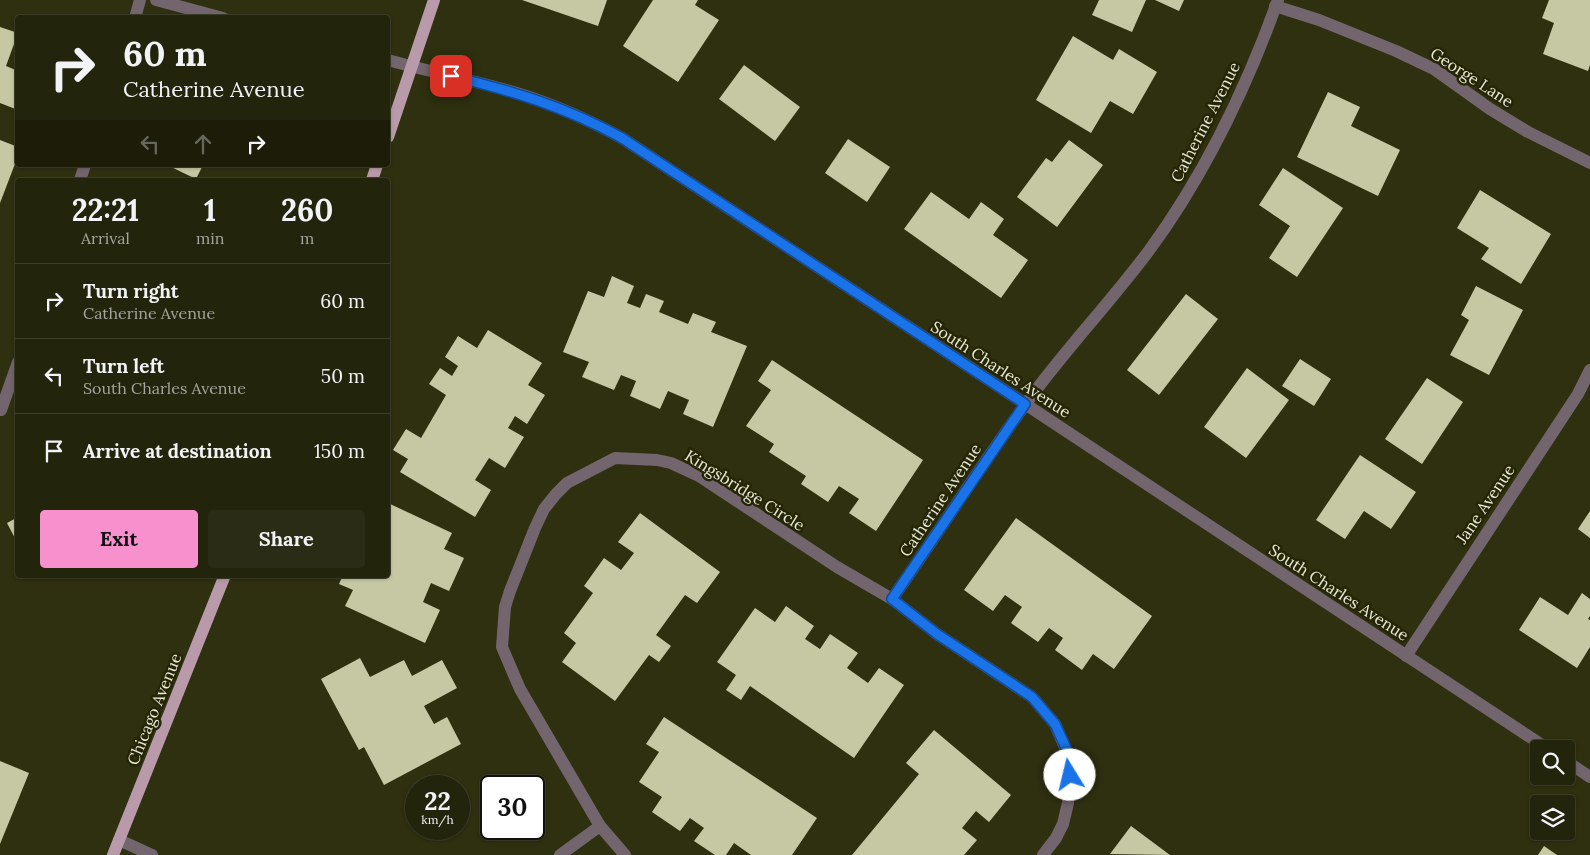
<!DOCTYPE html>
<html lang="en">
<head>
<meta charset="utf-8">
<style>
  body { margin:0; font-family:Lora,serif; background:#2b2c15; color:#f1f3f6; height:100vh; display:flex; flex-direction:column; font-size:19px; white-space:nowrap }
  * { box-sizing:border-box; margin:0 }
  p { font-size:16px; color:#a3a49d }
  .icon { flex:none; width:28px; height:28px; fill:none; stroke:currentColor; stroke-width:2; stroke-linecap:round; stroke-linejoin:round }
  .map { position:relative; flex:1; overflow:hidden }
  .panel { position:absolute; left:15px; top:178px; width:375px; height:400px; display:flex; flex-direction:column; background:#23240c; border-radius:5px; box-shadow:0 1px 4px #0004,0 0 0 1px #40412d }
  .panel>* { flex:none }
  .hud { position:absolute; left:15px; top:15px; width:375px; height:152px; border-radius:5px; box-shadow:0 1px 4px #0004,0 0 0 1px #40412d; background:#23240c; color:#f1f3f6; overflow:hidden }
  .buttons { position:absolute; left:1530px; top:740px; display:grid; gap:10px }
  .buttons a { display:grid; place-items:center; width:45px; height:45px; border-radius:5px; background:#23240c; box-shadow:0 1px 4px #0004,0 0 0 1px #40412d; font-size:25px }
  .speed { position:absolute; left:405px; top:775px; display:flex; gap:10px; font-size:25px; font-weight:700; text-align:center }
  .speed>* { display:grid; place-content:center; width:65px; height:65px; border-radius:50%; background:#23240c; box-shadow:0 1px 4px #0004,0 0 0 1px #40412d; line-height:1 }
  .speed small { font-size:12px; font-weight:400 }
  .speed .limit { border:2px solid #111; border-radius:8px; background:#fff; color:#111 }
  .pin { position:absolute; display:grid; place-items:center; width:42px; height:42px; color:#fff; margin:-21px; border-radius:10px; box-shadow:0 2px 8px #0006 }
  .me { position:absolute; width:55px; margin:-28px; rotate:351deg; stroke-linejoin:round; filter:drop-shadow(0 0 4px #0008) }
  .turn { display:flex; align-items:center; gap:18px; height:105px; padding:0 25px; font-size:22px }
  .turn .icon { width:65px; height:65px; stroke-width:2.5 }
  .turn b { display:block; font-size:35px; line-height:42px }
  .lanes { display:flex; align-items:center; height:48px; padding:0 25px; background:#0003; justify-content:center; gap:25px; direction:ltr }
  .lanes .off { opacity:.35 }
  .eta { display:flex; justify-content:space-evenly; align-items:center; height:85px; text-align:center }
  .eta b { font-size:30px; font-weight:800; line-height:35px }
  .cta { display:flex; gap:10px; margin-top:auto; padding:10px 25px }
  .cta a { flex:1; height:58px; border-radius:5px; background:#f790cd; color:#111; font-size:20px; font-weight:800; line-height:58px; text-align:center }
  .cta a+a { background:#2b2c15; color:#f1f3f6 }
  ul { padding:0; list-style:none }
  li { display:flex; align-items:center; gap:15px; height:75px; padding:0 25px; border-top:1px solid #40412d }
  li div { flex:1 }
  li b { display:block; font-size:19px }
  li em { font-style:normal }
  .map>svg:first-child { display:block }
</style>
</head>
<body>
<div class="map">
<svg width="1590" height="855" viewBox="0 0 1590 855">
  <rect width="100%" height="100%" fill="#2f3010"/>
  <!-- building -->
  <g fill="#c5c8a3">
    <polygon points="522,0 607,0 598,26"/>
    <polygon points="653,0 698,0 695,5 719,20 678,82 623,46"/>
    <polygon points="1099,0 1146,0 1132,32 1092,15"/>
    <polygon points="1155,0 1184,0 1179,11"/>
    <polygon points="1549,0 1590,0 1590,65 1588,71 1543,54 1554,23 1542,18"/>
    <polygon points="0,27 18,33 6,66 18,71 18,110 0,103"/>
    <polygon points="1073,36 1113,60 1119,49 1157,72 1133,114 1110,101 1091,133 1036,100"/>
    <polygon points="744,65 800,107 775,141 719,99"/>
    <polygon points="1328,92 1360,107 1351,126 1400,150 1378,196 1297,157"/>
    <polygon points="848,139 890,167 867,202 825,173"/>
    <polygon points="0,140 18,147 18,156 0,203"/>
    <polygon points="1069,140 1103,165 1057,227 1017,197 1046,158 1052,162"/>
    <polygon points="167,165 203,165 196,179"/>
    <polygon points="1283,168 1343,208 1297,277 1269,258 1290,226 1259,205"/>
    <polygon points="1480,190 1551,234 1521,284 1481,259 1489,248 1457,228"/>
    <polygon points="931,192 969,219 981,202 1004,219 993,235 1028,260 1001,298 904,229"/>
    <polygon points="612,276 634,286 627,303 640,308 646,294 664,301 659,312 688,324 693,313 716,322 711,332 747,346 713,427 683,414 689,400 668,391 660,409 630,396 636,381 621,375 614,390 582,377 589,362 563,352 588,291 604,297"/>
    <polygon points="1476,286 1523,310 1489,375 1450,355 1469,320 1461,315"/>
    <polygon points="1186,294 1218,319 1159,395 1127,370"/>
    <polygon points="488,330 542,363 528,385 545,395 527,424 515,416 508,428 524,437 505,468 489,458 475,480 491,490 475,517 400,472 408,459 393,450 406,429 421,438 446,395 429,384 440,368 452,376 458,366 445,357 458,336 477,348"/>
    <polygon points="1300,359 1331,379 1314,406 1282,386"/>
    <polygon points="772,360 923,460 876,531 849,513 859,499 839,486 828,502 801,484 806,476 769,452 774,444 746,426 771,390 758,381"/>
    <polygon points="1247,368 1289,400 1246,458 1204,427"/>
    <polygon points="1427,378 1463,402 1422,464 1385,439"/>
    <polygon points="1360,455 1416,492 1391,529 1364,511 1345,539 1316,520"/>
    <polygon points="388,503 452,533 444,549 464,558 449,591 431,583 423,602 440,610 425,643 345,606 353,590 339,584 343,575 388,575"/>
    <polygon points="1590,511 1590,538 1578,529"/>
    <polygon points="640,513 720,572 697,603 685,595 656,635 671,646 659,662 649,655 615,701 562,662 576,643 564,633 593,593 584,586 604,558 621,570 634,553 618,542"/>
    <polygon points="18,517 18,544 7,523"/>
    <polygon points="1016,518 1152,616 1114,669 1093,654 1082,670 1055,650 1063,638 1049,628 1038,642 1011,623 1022,607 1005,595 993,611 964,590"/>
    <polygon points="1582,593 1590,599 1590,616 1588,619 1590,620 1590,647 1577,668 1519,630 1540,597 1568,615"/>
    <polygon points="786,606 814,626 805,639 820,649 830,634 858,653 847,668 868,683 879,668 904,685 854,758 750,686 741,700 726,690 736,675 717,662 755,608 775,622"/>
    <polygon points="360,658 370,677 404,660 412,676 442,660 457,688 424,706 434,724 447,717 461,744 384,785 364,747 359,750 321,679"/>
    <polygon points="664,717 817,818 792,855 751,855 734,843 726,855 715,855 694,841 704,828 690,818 680,831 652,812 662,797 639,782 659,752 646,744"/>
    <polygon points="934,730 1011,795 989,822 976,811 962,828 977,840 964,855 852,855 919,774 906,763"/>
    <polygon points="0,761 29,773 0,844"/>
    <polygon points="1131,826 1170,855 1110,854"/>
    <polygon points="1544,846 1557,855 1538,855"/>
  </g>
  <g fill="none" stroke-linecap="round" stroke-linejoin="round">
    <!-- minor -->
    <g stroke="#73656d" stroke-width="12">
      <polyline points="156,0 223,18"/>
      <polyline points="1275,6 1319,20 1396,51 1434,69 1490,109 1528,132 1590,163"/>
      <polyline points="135,18 140,0"/>
      <path d="M388,60C427,71 467,79 506,90C546,101 585,118 622,138L1548,749"/>
      <polyline points="80,180 85,165"/>
      <polyline points="1,410 18,362"/>
      <path d="M892,599C937,535 979,468 1025,405C1063,352 1109,304 1148,252C1204,176 1246,89 1278,0"/>
      <polyline points="1406,656 1578,394 1590,370"/>
      <polyline points="1566,761 1590,777"/>
      <polyline points="119,840 152,855"/>
      <polyline points="560,855 600,826"/>
      <polyline points="625,855 600,826 520,689 502,647 505,607 510,591 535,528 544,509 556,494 567,483 615,458 657,460 671,463 699,476 837,567 892,599 937,634 1032,697 1055,724 1071,761 1068,803 1063,824 1056,838 1043,855"/>
    </g>
    <!-- major -->
    <g stroke="#b89aaa" stroke-width="12">
      <polyline points="388,137 434,0"/>
      <polyline points="372,180 377,165"/>
      <polyline points="113,855 225,575"/>
    </g>
  </g>
  <g fill="none" stroke-linecap="round" stroke-linejoin="round">
    <defs>
      <path id="route" d="M451,76C513,91 566,107 622,138L1025,404L892,599L937,634L1032,697L1055,724L1072,761L1070,775"/>
    </defs>
    <!-- route casing -->
    <use href="#route" stroke="#114b97" stroke-width="12"/>
    <!-- route -->
    <use href="#route" stroke="#1a73e8" stroke-width="9"/>
  </g>
  <g text-anchor="middle" dominant-baseline="central" stroke-width="5" stroke-linejoin="round" paint-order="stroke">
    <!-- street labels -->
    <g font-size="16" fill="#e7e8d6" stroke="#262606">
      <text transform="translate(1472 77) rotate(33)">George Lane</text>
      <text transform="translate(1205 122) rotate(-63)">Catherine Avenue</text>
      <text transform="translate(1001 369) rotate(33)">South Charles Avenue</text>
      <text transform="translate(745 490) rotate(32)">Kingsbridge Circle</text>
      <text transform="translate(940 500) rotate(-56)">Catherine Avenue</text>
      <text transform="translate(1485 504) rotate(-56)">Jane Avenue</text>
      <text transform="translate(1339 592) rotate(33)">South Charles Avenue</text>
      <text transform="translate(154 709) rotate(-68)">Chicago Avenue</text>
    </g>
  </g>
</svg>
<div class="buttons">
<a><svg class="icon" aria-label="search" viewBox="0 0 24 24"><circle cx="10" cy="10" r="6"/><path d="M15 15l6 6"/></svg></a>
<a><svg class="icon" aria-label="layers" viewBox="0 0 24 24"><path d="M12 4l9 5-9 5-9-5zM3 14l9 5 9-5"/></svg></a>
</div>
<div class="speed"><div>22<small>km/h</small></div><div class="limit">30</div></div>
<div class="pin" style="left:451px;top:76px;background:#d93025"><svg class="icon" aria-label="arrive" viewBox="0 0 24 24"><path d="M6 21V4h12l-3 4 3 4H6"/></svg></div>
<svg class="me" style="left:1070px;top:775px" viewBox="-20 -20 40 40"><circle r="19" fill="#fff"/><path d="M0-13L10 11 0 6-10 11z" fill="#1a73e8"/></svg>
<div class="hud">
<div class="turn"><svg class="icon" aria-label="right" viewBox="0 0 24 24"><path d="M7 20v-9h11M14 6l5 5-5 5"/></svg><div><b>60 m</b>Catherine Avenue</div></div>
<div class="lanes"><svg class="icon off" aria-label="left" viewBox="0 0 24 24"><path d="M17 20v-9H6M10 6l-5 5 5 5"/></svg><svg class="icon off" aria-label="ahead" viewBox="0 0 24 24"><path d="M12 20V5M6 11l6-6 6 6"/></svg><svg class="icon" aria-label="right" viewBox="0 0 24 24"><path d="M7 20v-9h11M14 6l5 5-5 5"/></svg></div>
</div>
<section class="panel">
<div class="eta">
<div><b>22:21</b><p>Arrival</p></div>
<div><b>1</b><p>min</p></div>
<div><b>260</b><p>m</p></div>
</div>
<ul>
<li><svg class="icon" aria-label="right" viewBox="0 0 24 24"><path d="M7 20v-9h11M14 6l5 5-5 5"/></svg><div><b>Turn right</b><p>Catherine Avenue</p></div><em>60 m</em></li>
<li><svg class="icon" aria-label="left" viewBox="0 0 24 24"><path d="M17 20v-9H6M10 6l-5 5 5 5"/></svg><div><b>Turn left</b><p>South Charles Avenue</p></div><em>50 m</em></li>
<li><svg class="icon" aria-label="arrive" viewBox="0 0 24 24"><path d="M6 21V4h12l-3 4 3 4H6"/></svg><div><b>Arrive at destination</b></div><em>150 m</em></li>
</ul>
<div class="cta"><a>Exit</a><a>Share</a></div>
</section>
</div>
</body>
</html>
